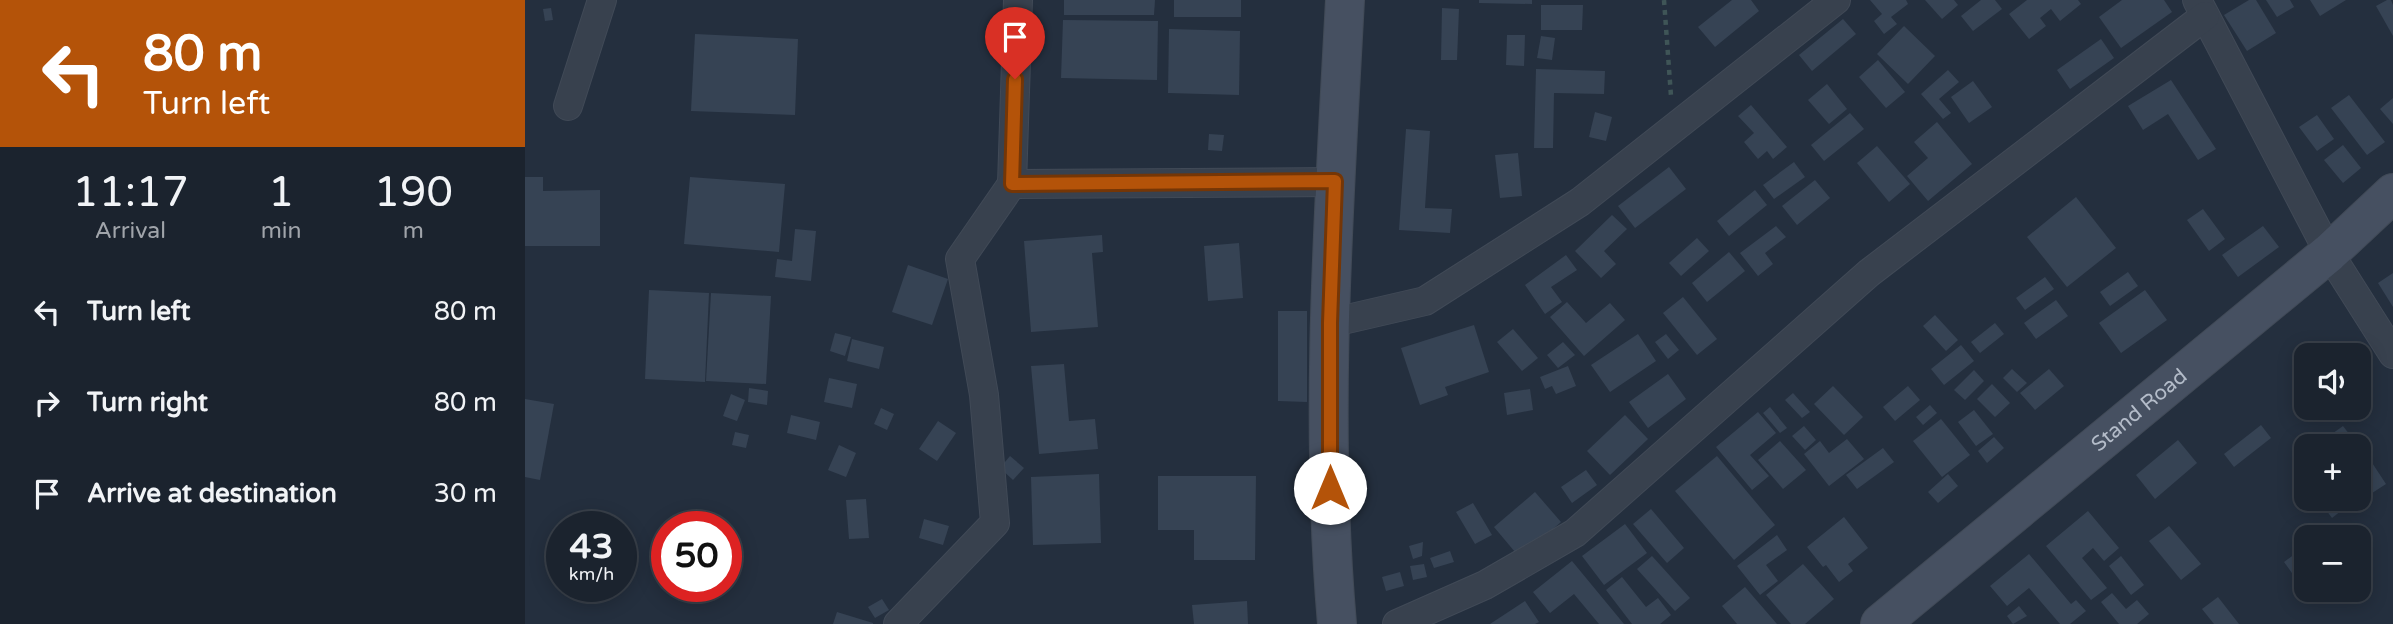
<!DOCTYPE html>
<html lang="en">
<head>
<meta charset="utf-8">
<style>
  body { margin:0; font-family:"Varela Round",sans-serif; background:#282f3a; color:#f1f3f6; height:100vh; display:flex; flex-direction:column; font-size:26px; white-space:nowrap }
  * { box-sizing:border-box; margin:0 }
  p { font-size:23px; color:#a0a4aa }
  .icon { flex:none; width:38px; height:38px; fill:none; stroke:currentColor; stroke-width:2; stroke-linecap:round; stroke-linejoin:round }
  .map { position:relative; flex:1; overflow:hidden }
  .drawer { display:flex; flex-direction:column; background:#1b232e; width:525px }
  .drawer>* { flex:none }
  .hud { background:#b45309; color:#fff; overflow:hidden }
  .tools { position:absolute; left:1769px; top:343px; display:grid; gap:14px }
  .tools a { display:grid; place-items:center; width:77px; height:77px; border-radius:14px; background:#1b232e; box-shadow:0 4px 18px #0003,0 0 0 2px #39404a; font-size:35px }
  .speed { position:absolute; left:21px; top:511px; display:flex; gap:14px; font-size:35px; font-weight:700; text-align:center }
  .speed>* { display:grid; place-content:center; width:91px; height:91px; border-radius:50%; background:#1b232e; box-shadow:0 4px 18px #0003,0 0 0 2px #39404a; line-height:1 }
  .speed small { font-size:18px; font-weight:400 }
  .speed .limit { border:10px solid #d22; background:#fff; color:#111 }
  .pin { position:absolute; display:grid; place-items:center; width:60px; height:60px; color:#fff; margin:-72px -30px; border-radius:50% 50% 50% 0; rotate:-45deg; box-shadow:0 0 7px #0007 }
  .pin .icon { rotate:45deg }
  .me { position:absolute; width:77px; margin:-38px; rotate:0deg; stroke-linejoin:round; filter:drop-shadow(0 0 5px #0008) }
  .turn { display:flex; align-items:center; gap:24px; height:147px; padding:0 28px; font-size:32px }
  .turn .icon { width:91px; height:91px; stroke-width:2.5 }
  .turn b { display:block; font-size:49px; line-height:60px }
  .eta { display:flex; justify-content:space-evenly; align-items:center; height:119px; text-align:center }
  .eta b { font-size:42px; font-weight:600; line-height:49px }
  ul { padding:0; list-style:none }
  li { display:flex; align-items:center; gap:21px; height:91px; padding:0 28px }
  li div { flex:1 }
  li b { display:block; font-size:26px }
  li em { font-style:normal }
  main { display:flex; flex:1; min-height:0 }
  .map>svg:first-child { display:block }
</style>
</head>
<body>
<main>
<section class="drawer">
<div class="hud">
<div class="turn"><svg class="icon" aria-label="left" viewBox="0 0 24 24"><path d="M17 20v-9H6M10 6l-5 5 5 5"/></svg><div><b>80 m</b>Turn left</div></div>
</div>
<div class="eta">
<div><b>11:17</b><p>Arrival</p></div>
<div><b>1</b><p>min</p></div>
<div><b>190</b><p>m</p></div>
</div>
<ul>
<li><svg class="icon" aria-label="left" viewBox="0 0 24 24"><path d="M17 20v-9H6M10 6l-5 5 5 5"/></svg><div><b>Turn left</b></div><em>80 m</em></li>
<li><svg class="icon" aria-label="right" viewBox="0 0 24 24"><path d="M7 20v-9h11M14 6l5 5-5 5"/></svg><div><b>Turn right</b></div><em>80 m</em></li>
<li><svg class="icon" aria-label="arrive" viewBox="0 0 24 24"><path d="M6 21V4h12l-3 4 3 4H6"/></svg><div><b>Arrive at destination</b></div><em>30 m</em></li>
</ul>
</section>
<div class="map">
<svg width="1868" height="624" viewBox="0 0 1868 624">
  <rect width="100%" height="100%" fill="#242f3e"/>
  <!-- building -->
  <g fill="#364354">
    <polygon points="539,0 630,0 629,15 539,15"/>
    <rect x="649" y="0" width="67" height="17"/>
    <polygon points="954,0 1007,0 1007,4 954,3"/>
    <polygon points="1207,0 1226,0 1234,11 1190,47 1173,27"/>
    <polygon points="1345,0 1381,0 1383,4 1366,17 1372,24 1359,34 1349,21 1357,14"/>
    <polygon points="1400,0 1429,0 1433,5 1417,19"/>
    <polygon points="1456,0 1470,0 1477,9 1448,31 1436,16"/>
    <polygon points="1502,0 1553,0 1556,4 1535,21 1526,9 1515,18 1521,26 1504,39 1484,14"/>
    <polygon points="1597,0 1639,0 1647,12 1596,48 1574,17"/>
    <polygon points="1724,0 1731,0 1751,33 1722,51 1699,15"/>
    <polygon points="1741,0 1765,0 1769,7 1752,17"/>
    <polygon points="1785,0 1821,0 1795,16"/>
    <polygon points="1862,0 1866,0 1868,5 1868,36 1851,6"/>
    <polygon points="1016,5 1058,5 1057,30 1016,30"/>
    <polygon points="26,8 28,20 20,21 18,9"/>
    <polygon points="917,8 934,9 932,60 916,60"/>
    <polygon points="1318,19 1331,34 1287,71 1274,55"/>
    <polygon points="538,20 633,21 632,80 536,78"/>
    <polygon points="1379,26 1410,56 1383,84 1352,54"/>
    <polygon points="644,29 715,31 714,95 643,93"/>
    <polygon points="170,34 273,39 270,115 166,111"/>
    <polygon points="982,35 1000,35 999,66 981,65"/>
    <polygon points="1016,36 1030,38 1027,60 1012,58"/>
    <polygon points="1576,39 1589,58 1545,89 1532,70"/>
    <polygon points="1353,60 1380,92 1361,108 1334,77"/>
    <polygon points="1011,69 1080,71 1079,94 1029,93 1028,148 1009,148"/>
    <polygon points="1423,70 1434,82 1414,99 1426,113 1418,119 1396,94"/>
    <polygon points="1646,80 1691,149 1673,160 1643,114 1618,130 1603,106"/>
    <polygon points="1448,81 1467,107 1444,123 1426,97"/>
    <polygon points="1302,84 1322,109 1304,124 1283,100"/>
    <polygon points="1824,95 1860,142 1842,155 1806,108"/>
    <polygon points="1868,98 1868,124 1855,109"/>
    <polygon points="1226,105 1262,147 1248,159 1242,151 1233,159 1219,142 1229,133 1213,116"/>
    <polygon points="1070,112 1087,117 1081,141 1064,137"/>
    <polygon points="1325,113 1339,129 1299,161 1286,145"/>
    <polygon points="1792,115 1809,139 1792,151 1774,127"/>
    <polygon points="1412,122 1447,164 1403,201 1382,176 1403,158 1389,142"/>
    <polygon points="881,129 905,131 900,208 927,209 925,233 874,230"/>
    <polygon points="684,134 699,135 697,151 683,150"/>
    <polygon points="1818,145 1836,168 1818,183 1799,160"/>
    <polygon points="1352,146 1385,184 1364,202 1332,163"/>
    <polygon points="993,153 997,196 975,198 970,155"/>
    <polygon points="1269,162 1280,177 1249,199 1238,185"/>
    <polygon points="1144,167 1161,189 1110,228 1093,206"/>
    <polygon points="0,177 18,177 18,191 75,190 75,246 0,246"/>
    <polygon points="165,177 260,184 254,252 159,244"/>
    <polygon points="1290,180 1305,198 1272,225 1257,206"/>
    <polygon points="1230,190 1242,205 1204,236 1192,221"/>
    <polygon points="1551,197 1591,248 1542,287 1502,237"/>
    <polygon points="1678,209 1700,239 1684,251 1662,220"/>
    <polygon points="1087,215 1102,229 1079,251 1091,264 1076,278 1050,251"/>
    <polygon points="1251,226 1261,237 1240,253 1248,264 1233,276 1215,253"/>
    <polygon points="1738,226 1754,247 1713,277 1697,255"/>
    <polygon points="270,229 291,231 286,281 250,277 252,259 267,261"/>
    <polygon points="577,235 578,252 567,253 573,327 506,332 499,241"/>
    <polygon points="1172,238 1184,251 1156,276 1144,263"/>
    <polygon points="714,243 718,298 683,301 679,246"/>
    <polygon points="1204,252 1220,271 1182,302 1167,283"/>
    <polygon points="1041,255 1052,270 1026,287 1037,302 1020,314 1000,285"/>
    <polygon points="383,265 423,279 407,325 367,312"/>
    <polygon points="1603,272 1613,286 1585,306 1575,292"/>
    <polygon points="1868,273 1868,307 1853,283"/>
    <polygon points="1520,277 1529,289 1500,310 1491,298"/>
    <polygon points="124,290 184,293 180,382 120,379"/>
    <polygon points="1620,290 1642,320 1596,353 1574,323"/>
    <polygon points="186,293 246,296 241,384 181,381"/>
    <polygon points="1158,297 1192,339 1172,355 1138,313"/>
    <polygon points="1531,300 1543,316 1511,339 1499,323"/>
    <polygon points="1042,302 1061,323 1085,303 1100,320 1059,356 1025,317"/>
    <polygon points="753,311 782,311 782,402 753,401"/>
    <polygon points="1410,315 1433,340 1421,351 1398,326"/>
    <polygon points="1470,323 1479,334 1455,353 1446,342"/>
    <polygon points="949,325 964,372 920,387 923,395 895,405 876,348"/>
    <polygon points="988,329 1013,358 997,371 972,342"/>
    <polygon points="310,333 326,337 320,356 305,351"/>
    <polygon points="1113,334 1131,361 1085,392 1066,365"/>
    <polygon points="1141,334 1154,350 1143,359 1130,342"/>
    <polygon points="327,339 359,347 354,369 322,361"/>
    <polygon points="1038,342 1050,355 1033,368 1022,355"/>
    <polygon points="1815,343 1825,355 1800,355"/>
    <polygon points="1436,345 1449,361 1419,385 1406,369"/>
    <polygon points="539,364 544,421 570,419 573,449 514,454 506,366"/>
    <polygon points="1043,366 1051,386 1031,394 1027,386 1020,389 1015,377"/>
    <polygon points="1487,369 1502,383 1492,392 1478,378"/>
    <polygon points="1524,369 1539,386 1510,410 1495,393"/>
    <polygon points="1449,370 1459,381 1440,400 1429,390"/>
    <polygon points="1143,374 1161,399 1123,428 1104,402"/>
    <polygon points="304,378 332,384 327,408 299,402"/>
    <polygon points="1834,380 1848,397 1834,407"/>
    <polygon points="1467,384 1485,403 1470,417 1452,399"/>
    <polygon points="1308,386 1338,417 1319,435 1289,404"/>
    <polygon points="1383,386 1395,400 1370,421 1358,407"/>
    <polygon points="224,388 243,391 242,405 223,402"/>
    <polygon points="1005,389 1008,410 982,415 979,393"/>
    <polygon points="1268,393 1285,412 1277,418 1260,400"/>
    <polygon points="206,394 220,400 212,421 198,416"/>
    <polygon points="0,399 29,404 15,480 0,477"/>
    <polygon points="1405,405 1412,413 1398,425 1391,417"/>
    <polygon points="1245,407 1262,428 1255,433 1238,413"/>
    <polygon points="356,408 369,414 362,430 349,424"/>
    <polygon points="1449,410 1468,434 1451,446 1433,422"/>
    <polygon points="1233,412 1251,433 1225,455 1244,476 1227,490 1191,447"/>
    <polygon points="266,415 295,422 291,440 262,433"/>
    <polygon points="1100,415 1123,439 1085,475 1062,451"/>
    <polygon points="1416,419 1445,455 1417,477 1388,441"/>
    <polygon points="413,421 431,433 412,461 394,449"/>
    <polygon points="1736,425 1746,438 1709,467 1699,454"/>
    <polygon points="1279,426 1291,440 1280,450 1267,436"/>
    <polygon points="1818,426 1828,439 1818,446 1790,446"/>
    <polygon points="210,432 224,435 221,448 207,445"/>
    <polygon points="1469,437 1479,448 1462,463 1453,451"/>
    <polygon points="1322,439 1339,459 1304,486 1279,454 1295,441 1304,453"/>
    <polygon points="1653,440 1672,463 1630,499 1611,475"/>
    <polygon points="1832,440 1861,484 1841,497 1834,486 1834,446 1822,446"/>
    <polygon points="1255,441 1281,470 1258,489 1233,460"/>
    <polygon points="314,445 331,453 321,477 303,470"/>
    <polygon points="1358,448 1369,462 1332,489 1321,475"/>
    <polygon points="485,456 499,468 488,480 475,468"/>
    <polygon points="1192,456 1250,525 1209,560 1150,491"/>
    <polygon points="1061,470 1072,485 1047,503 1036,487"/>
    <polygon points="574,474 576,543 508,545 506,477"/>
    <polygon points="1423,474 1433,486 1413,503 1403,492"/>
    <polygon points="633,476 731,476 730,560 669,560 669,530 633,530"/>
    <polygon points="1010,492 1036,522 995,558 969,527"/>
    <polygon points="341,499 344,538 324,539 321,500"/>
    <polygon points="1793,499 1814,499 1821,507 1807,518"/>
    <polygon points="948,503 967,535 950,544 931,512"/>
    <polygon points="1126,509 1159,548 1142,563 1108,524"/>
    <polygon points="1563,511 1594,548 1579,561 1568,548 1557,558 1582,588 1566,600 1521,546"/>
    <polygon points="1319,517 1343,548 1323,564 1328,571 1314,582 1301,565 1298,567 1282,547"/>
    <polygon points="399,519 424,526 418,545 394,538"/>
    <polygon points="1100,524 1122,553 1079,585 1057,556"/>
    <polygon points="1644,526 1676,564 1656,580 1624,541"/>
    <polygon points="1252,535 1262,550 1241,565 1253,581 1235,595 1212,566"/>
    <polygon points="898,542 897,556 888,559 884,546"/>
    <polygon points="925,551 929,562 909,568 905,558"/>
    <polygon points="1774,551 1782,561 1782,590 1789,590 1782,594 1759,562"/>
    <polygon points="1504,554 1546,604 1551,600 1561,611 1545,624 1535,624 1504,588 1482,606 1465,586"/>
    <polygon points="1127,556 1165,598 1150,611 1112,569"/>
    <polygon points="1596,556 1619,585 1606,595 1584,566"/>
    <polygon points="1047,561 1099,624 1074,624 1049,594 1025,613 1008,592"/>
    <polygon points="899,564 902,577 888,580 885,566"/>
    <polygon points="1278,564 1309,599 1280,624 1266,624 1241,595"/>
    <polygon points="875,572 879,586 861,591 857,577"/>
    <polygon points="1097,577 1121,607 1133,598 1146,615 1135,624 1107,624 1081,590"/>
    <polygon points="1220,587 1252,624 1212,624 1197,606"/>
    <polygon points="1587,593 1601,609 1612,600 1624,614 1612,624 1594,624 1576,602"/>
    <polygon points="1693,597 1714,624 1689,624 1677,609"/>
    <polygon points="357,599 364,610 350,618 343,607"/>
    <polygon points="722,601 723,624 669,624 667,605"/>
    <polygon points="1000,601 1014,622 1010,624 965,624"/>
    <polygon points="1494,606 1502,616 1488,624 1482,616"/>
    <polygon points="312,612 348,623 348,624 308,624"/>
  </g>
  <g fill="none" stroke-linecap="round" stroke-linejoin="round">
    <defs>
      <g id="street">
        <polyline points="1672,0 1804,253 1868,354"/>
        <polyline points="43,106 77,0"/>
        <polyline points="487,184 493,0"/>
        <polyline points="805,323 900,301 1055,202 1311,0"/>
        <polyline points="373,624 470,523 459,395 435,259 487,184 810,182"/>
        <polyline points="872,624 960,585 1050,533 1344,273 1680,16"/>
      </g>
      <g id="secondary">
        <path d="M812,624C794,417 809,207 820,0"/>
        <path id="s1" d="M1355,624L1804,253L1868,193"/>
      </g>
    </defs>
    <!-- street casing -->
    <use href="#street" stroke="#414a57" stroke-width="30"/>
    <!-- secondary casing -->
    <use href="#secondary" stroke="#414a57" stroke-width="40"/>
    <!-- path -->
    <polyline stroke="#3f5557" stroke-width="4.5" stroke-dasharray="5 5" stroke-linecap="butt" points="1139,0 1146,96"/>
    <!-- street -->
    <use href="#street" stroke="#38414e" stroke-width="28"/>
    <!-- secondary -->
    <use href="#secondary" stroke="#465061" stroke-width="38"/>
  </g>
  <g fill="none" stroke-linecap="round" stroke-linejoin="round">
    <defs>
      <polyline id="route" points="490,79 487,184 810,181 805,323 805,488"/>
    </defs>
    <!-- route casing -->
    <use href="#route" stroke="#753606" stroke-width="18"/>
    <!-- route -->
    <use href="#route" stroke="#b45309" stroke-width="12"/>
  </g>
  <g text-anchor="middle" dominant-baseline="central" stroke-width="7" stroke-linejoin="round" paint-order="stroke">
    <!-- street labels -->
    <g font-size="21" fill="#b4bcc9" stroke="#1d2633">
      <text stroke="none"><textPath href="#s1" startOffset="336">Stand Road</textPath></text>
    </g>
  </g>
</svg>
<div class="tools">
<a><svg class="icon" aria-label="sound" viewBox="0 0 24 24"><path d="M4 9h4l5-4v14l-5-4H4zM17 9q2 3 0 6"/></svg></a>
<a>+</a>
<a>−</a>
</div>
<div class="speed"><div>43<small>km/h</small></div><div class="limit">50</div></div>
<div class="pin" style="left:490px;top:79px;background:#d93025"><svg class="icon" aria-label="arrive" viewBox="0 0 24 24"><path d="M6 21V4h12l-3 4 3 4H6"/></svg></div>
<svg class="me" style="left:805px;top:488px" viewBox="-20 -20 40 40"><circle r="19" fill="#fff"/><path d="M0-13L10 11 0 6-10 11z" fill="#b45309"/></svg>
</div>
</main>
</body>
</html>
